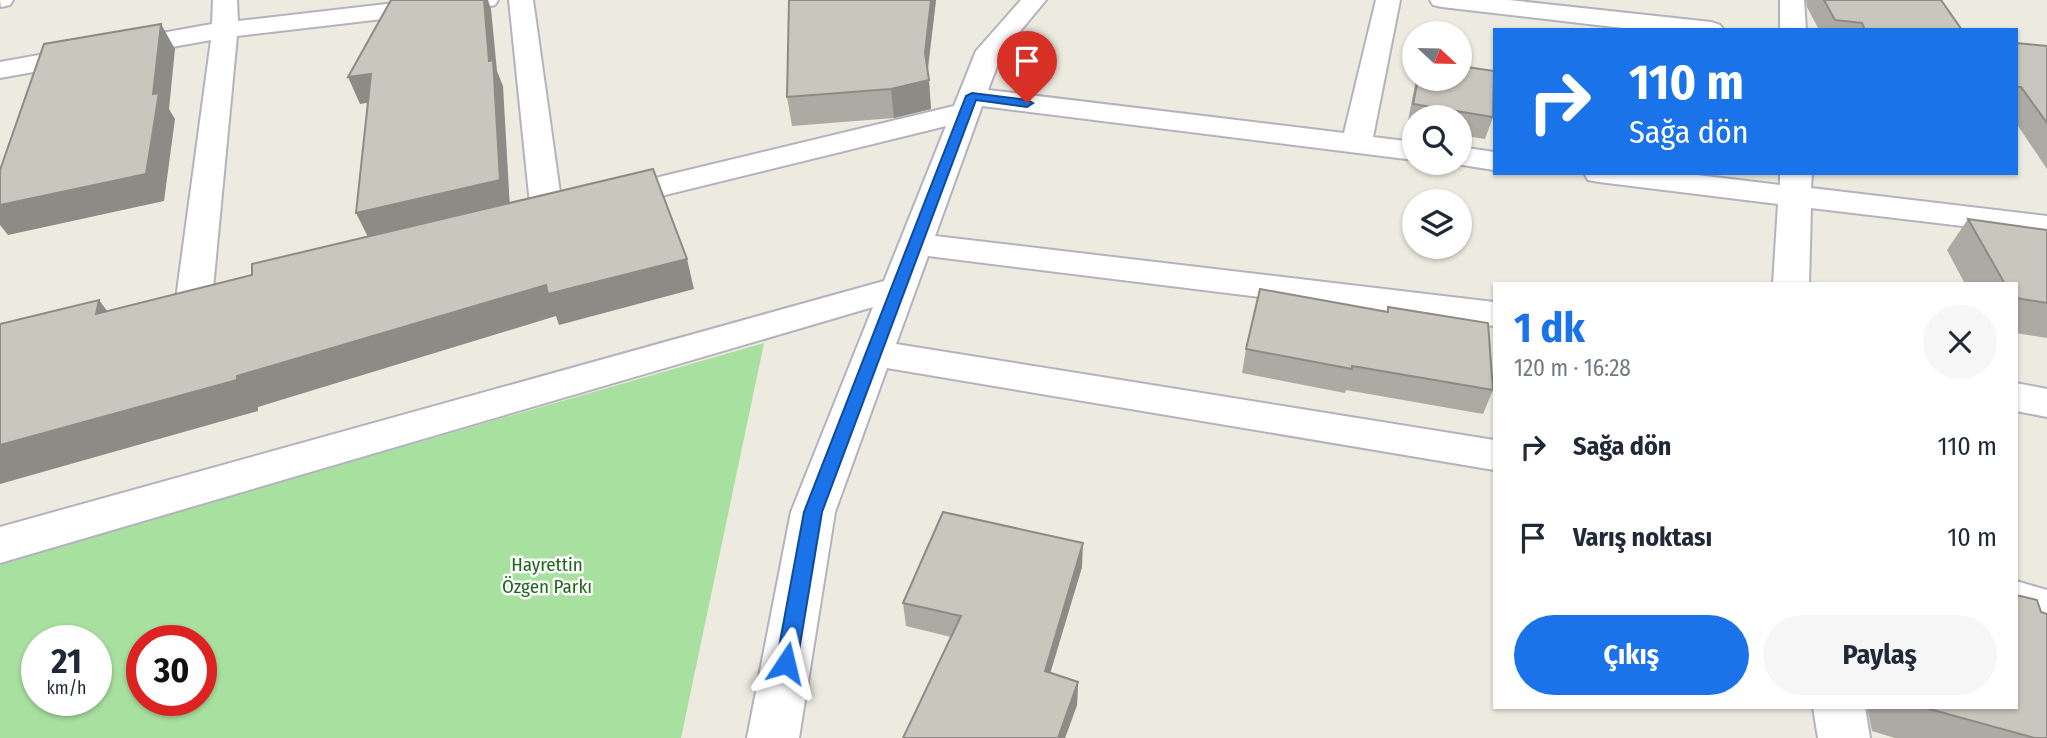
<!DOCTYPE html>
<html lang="tr">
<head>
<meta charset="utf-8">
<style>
  body { margin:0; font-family:"Fira Sans Condensed",sans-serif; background:#f6f6f7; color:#1f2937; height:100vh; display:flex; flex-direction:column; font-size:26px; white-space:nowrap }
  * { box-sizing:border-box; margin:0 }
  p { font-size:23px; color:#747a83 }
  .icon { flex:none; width:38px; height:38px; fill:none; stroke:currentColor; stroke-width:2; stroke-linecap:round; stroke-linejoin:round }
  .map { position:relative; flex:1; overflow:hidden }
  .details { position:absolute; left:1493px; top:282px; width:525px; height:427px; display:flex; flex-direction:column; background:#fff; border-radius:0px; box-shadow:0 2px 5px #0004 }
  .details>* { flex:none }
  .hud { position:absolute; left:1493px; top:28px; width:525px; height:147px; border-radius:0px; box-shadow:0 2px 5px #0004; background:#1a73e8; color:#fff; overflow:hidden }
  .needle { width:46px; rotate:112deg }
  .buttons { position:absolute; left:1402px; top:21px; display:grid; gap:14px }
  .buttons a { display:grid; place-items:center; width:70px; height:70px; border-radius:50%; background:#fff; box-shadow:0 2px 5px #0004; font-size:35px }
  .speed { position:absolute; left:21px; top:625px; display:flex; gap:14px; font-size:35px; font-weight:700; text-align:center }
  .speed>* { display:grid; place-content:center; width:91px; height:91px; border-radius:50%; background:#fff; box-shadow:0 2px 5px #0004; line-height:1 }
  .speed small { font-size:18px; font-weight:400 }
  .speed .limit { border:10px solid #d22; background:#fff; color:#111 }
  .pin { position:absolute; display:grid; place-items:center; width:60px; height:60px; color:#fff; margin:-72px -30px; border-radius:50% 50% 50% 0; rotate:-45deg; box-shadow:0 0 7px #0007 }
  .pin .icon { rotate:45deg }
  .me { position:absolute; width:77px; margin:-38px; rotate:10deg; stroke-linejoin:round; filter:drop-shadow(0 0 5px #0008) }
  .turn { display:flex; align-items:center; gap:24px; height:147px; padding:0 21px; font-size:32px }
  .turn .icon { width:91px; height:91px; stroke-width:2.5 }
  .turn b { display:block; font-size:49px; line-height:60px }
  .round { display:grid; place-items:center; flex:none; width:74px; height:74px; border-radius:37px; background:#f6f6f7 }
  .summary { display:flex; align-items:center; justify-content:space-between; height:119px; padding:0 21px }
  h1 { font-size:42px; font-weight:700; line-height:52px; color:#1a73e8 }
  .primary-button { display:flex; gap:14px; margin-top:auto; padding:14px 21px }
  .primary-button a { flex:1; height:80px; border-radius:42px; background:#1a73e8; color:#fff; font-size:28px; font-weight:700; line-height:80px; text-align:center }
  .primary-button a+a { background:#f6f6f7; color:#1f2937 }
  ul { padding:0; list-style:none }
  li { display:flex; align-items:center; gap:21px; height:91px; padding:0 21px }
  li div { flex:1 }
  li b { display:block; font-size:26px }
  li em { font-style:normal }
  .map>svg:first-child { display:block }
</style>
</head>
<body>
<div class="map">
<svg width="2047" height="738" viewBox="0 0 2047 738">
  <rect width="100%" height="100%" fill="#edeadf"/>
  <!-- green -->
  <path fill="#a7e09f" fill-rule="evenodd" d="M764,343L681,738H0V562ZM37,640H96V700H37ZM142,640H201V700H142Z"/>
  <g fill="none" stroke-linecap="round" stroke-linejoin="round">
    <defs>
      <g id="minor">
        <polygon points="0,0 13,0 10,5 1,7"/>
        <polygon points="213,0 237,0 238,21 421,0 498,0 495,5 486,7 237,36 212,299 207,307 194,310 181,307 176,299 211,40 0,78 0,62 212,24"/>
        <polygon points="509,0 533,0 563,214 559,221 547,224 535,221 531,214"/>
        <polygon points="1021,0 1046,0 1002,53 988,90 1344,133 1376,0 1400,0 1373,137 1414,142 1414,160 982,106 935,236 1494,302 1494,326 928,256 896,344 1494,440 1494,470 887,368 835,512 799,738 747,738 791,512 873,307 0,563 0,527 884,281 946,126 608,209 597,206 592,199 597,192 954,106 976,51"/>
        <polygon points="1430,0 1509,0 1711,22 1720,25 1724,30 1640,30 1442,7 1433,5"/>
        <polygon points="1780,0 1804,0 1806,30 1780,30"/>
        <polygon points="1460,147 1494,152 1494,170 1450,163 1460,163"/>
        <polygon points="1584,173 1681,173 1780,185 1780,173 1812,173 1811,188 2047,216 2047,236 1811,208 1809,284 1773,284 1778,204 1599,182 1588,180"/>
        <polygon points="2016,383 2047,389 2047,417 2016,411"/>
        <polygon points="2016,581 2047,590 2047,630 2016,621"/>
        <polygon points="1813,707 1865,707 1870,738 1818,738"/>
      </g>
    </defs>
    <!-- minor casing -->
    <use href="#minor" stroke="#b3b2bf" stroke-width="4"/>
    <!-- minor -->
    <use href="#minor" fill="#fff" fill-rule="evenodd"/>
  </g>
  <!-- wall -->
  <g fill="#adaaa3">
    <polygon points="789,0 936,0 928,70 931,109 894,118 792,126 787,97"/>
    <polygon points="1806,0 1941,0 1962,30 1819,30 1807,7"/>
    <polygon points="2016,43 2047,46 2047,169 2016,123"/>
    <polygon points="1416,79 1460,79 1493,117 1485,139 1460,135 1460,117 1414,117 1414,127 1407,126"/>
    <polygon points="1968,219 2047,230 2047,338 2016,333 2016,284 1965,284 1947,250"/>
    <polygon points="1388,307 1493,390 1483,414 1346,390 1345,393 1242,373 1246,349 1387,312"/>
    <polygon points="1082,567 1050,673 1078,682 1077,705 1065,738 903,738 951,637 906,626 903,603"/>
    <polygon points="1867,707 2016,707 2047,738 1895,738 1872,731"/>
  </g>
  <!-- shaded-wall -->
  <g fill="#8d8b85">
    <polygon points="484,0 488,0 491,9 497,71 503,86 510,208 370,241 356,213 489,61"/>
    <polygon points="931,0 936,0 926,81 925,53"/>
    <polygon points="161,24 175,49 169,109 175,119 164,201 8,235 0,225 0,205 153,94"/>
    <polygon points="371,74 383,100 360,104 348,77"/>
    <polygon points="929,80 931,109 894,118 891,89"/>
    <polygon points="687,259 694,289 559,325 556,316 258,407 258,411 0,484 0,445 546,285"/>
    <polygon points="99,300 122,331 96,314"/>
    <polygon points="1083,543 1082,567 1044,694 1045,671"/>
    <polygon points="1078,682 1077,705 1065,738 1058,738"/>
  </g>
  <!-- building -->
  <g fill="#c9c6be" stroke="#8d8b85" stroke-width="2">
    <polygon points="391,0 484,0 489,61 493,60 500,180 356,213 371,74 348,77"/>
    <polygon points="789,0 931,0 925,53 929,80 891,89 787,97"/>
    <polygon points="1824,0 1941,0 1962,30 1865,30 1862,23 1835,20"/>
    <polygon points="161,24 153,94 159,93 146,174 0,205 0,170 44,44"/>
    <polygon points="2016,43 2047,46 2047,123 2021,87 2016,87"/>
    <polygon points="1460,66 1494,71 1493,117 1413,104 1418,79 1460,79"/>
    <polygon points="653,169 687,259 548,294 546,285 237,376 237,380 0,445 0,324 99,300 96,314 252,275 252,264"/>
    <polygon points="1968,219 2047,230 2047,303 2016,298 2016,284 2005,284"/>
    <polygon points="1260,289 1388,312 1388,307 1488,323 1493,390 1352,366 1352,369 1246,349"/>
    <polygon points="943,512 1083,543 1045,671 1078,682 1058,738 903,738 961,616 903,603"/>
    <polygon points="2016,595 2037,600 2041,612 2047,614 2047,738 2035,738 1922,707 2016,707"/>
  </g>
  <!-- route -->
  <polygon fill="#1a73e8" stroke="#114b97" stroke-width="2" points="972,93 1027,100 1033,103 1027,107 976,100 822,512 797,663 794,669 786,672 779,669 776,663 804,512 966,96"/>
  <g text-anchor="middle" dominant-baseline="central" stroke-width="5" stroke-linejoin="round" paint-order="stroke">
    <!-- park labels -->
    <g font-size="19" fill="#1e671e" stroke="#fff">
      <text x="547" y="564">Hayrettin<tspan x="547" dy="22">Özgen Parkı</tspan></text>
    </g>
  </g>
</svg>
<div class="buttons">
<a><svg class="needle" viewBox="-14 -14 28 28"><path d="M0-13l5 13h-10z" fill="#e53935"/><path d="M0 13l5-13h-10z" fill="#747a83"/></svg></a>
<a><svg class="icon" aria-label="search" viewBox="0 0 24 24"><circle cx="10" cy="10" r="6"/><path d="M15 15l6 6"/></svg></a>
<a><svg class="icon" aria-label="layers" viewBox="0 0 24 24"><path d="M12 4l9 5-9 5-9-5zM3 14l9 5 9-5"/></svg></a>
</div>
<div class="speed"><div>21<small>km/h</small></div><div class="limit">30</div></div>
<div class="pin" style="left:1027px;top:103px;background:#d93025"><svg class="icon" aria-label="arrive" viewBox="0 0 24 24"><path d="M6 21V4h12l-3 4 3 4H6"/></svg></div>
<svg class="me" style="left:786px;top:663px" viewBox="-20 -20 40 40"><path d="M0-17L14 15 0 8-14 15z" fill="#1a73e8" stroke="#fff" stroke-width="4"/></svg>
<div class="hud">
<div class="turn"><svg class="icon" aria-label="right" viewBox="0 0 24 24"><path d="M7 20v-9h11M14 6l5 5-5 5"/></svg><div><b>110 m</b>Sağa dön</div></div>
</div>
<section class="details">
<div class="summary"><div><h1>1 dk</h1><p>120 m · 16:28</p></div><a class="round"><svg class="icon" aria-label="close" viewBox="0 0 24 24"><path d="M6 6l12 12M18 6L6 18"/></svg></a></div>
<ul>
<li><svg class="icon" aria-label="right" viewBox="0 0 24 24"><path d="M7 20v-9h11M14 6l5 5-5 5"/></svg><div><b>Sağa dön</b></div><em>110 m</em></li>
<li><svg class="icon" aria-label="arrive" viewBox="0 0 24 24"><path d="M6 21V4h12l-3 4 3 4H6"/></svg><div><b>Varış noktası</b></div><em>10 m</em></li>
</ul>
<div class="primary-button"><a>Çıkış</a><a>Paylaş</a></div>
</section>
</div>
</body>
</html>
